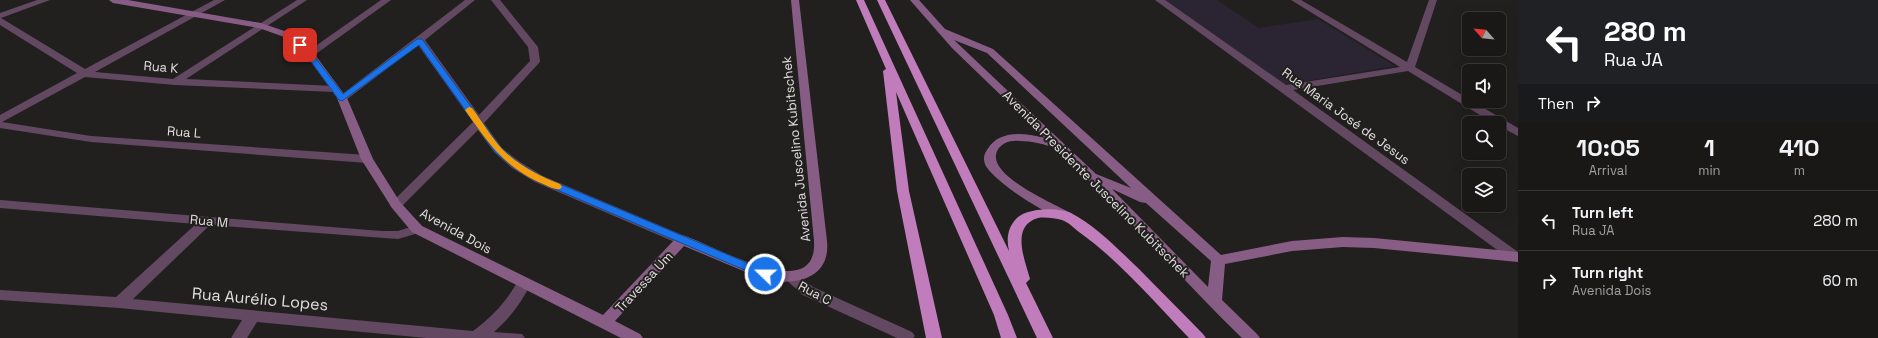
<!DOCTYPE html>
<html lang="en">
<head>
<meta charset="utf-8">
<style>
  body { margin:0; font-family:"Space Grotesk",sans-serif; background:#23211f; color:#f1f3f6; height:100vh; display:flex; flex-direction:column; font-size:15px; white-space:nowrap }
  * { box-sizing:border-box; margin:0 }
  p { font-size:13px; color:#9fa0a1 }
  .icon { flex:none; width:22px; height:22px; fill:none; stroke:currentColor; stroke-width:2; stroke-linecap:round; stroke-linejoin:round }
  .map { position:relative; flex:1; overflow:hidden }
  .drawer { display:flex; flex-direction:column; background:#1a1816; width:360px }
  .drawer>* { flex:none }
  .top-card { background:#202124; color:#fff; overflow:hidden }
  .needle { width:26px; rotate:297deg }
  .tools { position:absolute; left:1462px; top:12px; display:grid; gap:8px }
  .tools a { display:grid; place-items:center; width:44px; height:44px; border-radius:6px; background:#1a1816; box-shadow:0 4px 16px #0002,0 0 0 1px #383735; font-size:20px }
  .pin { position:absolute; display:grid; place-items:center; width:34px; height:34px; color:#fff; margin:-17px; border-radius:8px; box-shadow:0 2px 6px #0006 }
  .me { position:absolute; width:44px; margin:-22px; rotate:292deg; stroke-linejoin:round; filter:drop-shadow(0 0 3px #0008) }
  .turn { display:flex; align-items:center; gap:14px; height:84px; padding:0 20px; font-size:18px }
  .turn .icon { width:52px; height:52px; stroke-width:2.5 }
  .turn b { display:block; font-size:28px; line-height:34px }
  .then { display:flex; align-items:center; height:38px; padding:0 20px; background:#0003; gap:8px; font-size:15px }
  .eta { display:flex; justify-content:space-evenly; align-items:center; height:68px; text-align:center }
  .eta b { font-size:24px; font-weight:800; line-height:28px }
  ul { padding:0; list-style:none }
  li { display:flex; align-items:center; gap:12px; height:60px; padding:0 20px; border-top:1px solid #383735 }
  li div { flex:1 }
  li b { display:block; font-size:15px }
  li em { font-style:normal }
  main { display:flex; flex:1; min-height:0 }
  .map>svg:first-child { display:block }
</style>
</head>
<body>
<main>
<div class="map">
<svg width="1518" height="338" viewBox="0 0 1518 338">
  <rect width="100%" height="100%" fill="#22201e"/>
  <!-- commercial -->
  <polygon fill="#2b2433" points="1164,0 1217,0 1259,28 1318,19 1395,66 1283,85"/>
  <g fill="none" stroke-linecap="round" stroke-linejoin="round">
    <!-- street -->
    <g fill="#634861" fill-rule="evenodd">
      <polygon points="37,0 50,0 1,18 85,69 214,0 225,0 95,72 173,79 297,0 307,0 186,79 334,86 339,89 334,92 175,85 85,77 2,122 91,136 367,155 373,159 367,163 91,142 0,128 0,115 77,73 0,25 0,13"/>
      <polygon points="381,0 391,0 313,56 307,56 305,54 307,52"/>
      <polygon points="465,0 475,0 425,40 479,115 530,61 528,47 491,0 500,0 538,47 540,61 539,63 484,123 502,148 520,162 543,176 687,237 689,240 687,243 682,245 677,243 535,182 512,168 494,152 478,130 400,208 392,208 390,205 392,202 473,122 418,45 346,100 342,101 337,98"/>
      <polygon points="1155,0 1165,0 1286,85 1400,67 1291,0 1301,0 1407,62 1429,0 1437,0 1415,67 1469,99 1469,101 1472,101 1518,128 1518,136 1499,126 1499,123 1493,123 1408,71 1293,90 1518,252 1518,261 1511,260"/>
      <path d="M0,200L381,231H398L417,225L422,226L424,229L422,232L398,239L210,225L133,299L473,331C493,316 507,301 519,279L524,278L529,279L531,283C522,302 510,318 494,332L522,334L525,338H426L257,322L247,338H231L242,320L119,308L0,300V290L116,297L196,224L0,208Z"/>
      <polygon points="790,272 795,273 813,287 912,332 915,336 913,338 897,338 803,295 783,277 785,273"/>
    </g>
    <!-- secondary -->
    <g fill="#885d85" fill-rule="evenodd">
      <path d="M109,0H128L261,23L293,34L313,52L347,98L373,159L400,202L422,226L603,315L677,237L682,235C710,243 818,308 814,241L791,0H799L827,241C831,281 791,287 760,278L684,246L615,321L640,334L643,338H621L412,232L392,208L361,159L337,98L307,56L287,38L259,28L113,3Z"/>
      <path d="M910,0H919L945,29L993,49L1221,255L1292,241L1343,237L1374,238L1518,252V262L1374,248L1343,247L1292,251L1225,264L1222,300L1257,334L1260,338H1242C1193,291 1148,239 1099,191C1090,182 1065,154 1056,149C1046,144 1031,141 1020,141C1011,140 1002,142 997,151C986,175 1054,204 1071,213L1072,216L1071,219C1056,223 991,180 985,164C983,159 984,154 987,150C999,129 1025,133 1045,138L952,48ZM954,40L987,53L1131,188L1096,174ZM1112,189L1140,202L1146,203L1211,261L1208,287Z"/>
    </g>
    <!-- highway -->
    <g fill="#c07cbb" fill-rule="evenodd">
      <polygon points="856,0 864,0 1008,315 1017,338 1001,338 994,315 896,92 909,191 942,338 926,338 897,191 883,71 886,69"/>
      <path d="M877,0H885L1009,251C1006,238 1008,226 1018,217C1029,208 1058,207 1071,213C1095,225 1119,250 1139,269C1160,291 1182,312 1203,334L1206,338H1189C1154,302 1120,261 1079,232C1074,228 1068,222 1062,220C1055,218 1044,217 1038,218C1010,226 1025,260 1030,279L1026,283L1053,338H1037Z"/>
    </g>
  </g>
  <!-- route -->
  <polygon fill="#1a73e8" stroke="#114b97" points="417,39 422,39 501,148 519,163 543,177 769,272 770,274 769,277 761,277 536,181 513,167 495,152 419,45 342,101 339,100 307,56 296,45 302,44 312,53 343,94"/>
  <!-- slow -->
  <path fill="#f59e0b" d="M469,107L472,108C482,121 491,137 502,149C518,165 539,176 560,184L562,187L560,189C554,190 548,186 543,184C504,167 488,143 465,110Z"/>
  <g text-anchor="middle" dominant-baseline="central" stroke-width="4" stroke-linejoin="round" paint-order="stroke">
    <!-- street labels -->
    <g font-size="13" fill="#e1dfde" stroke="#22201e">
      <text transform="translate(161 67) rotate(5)">Rua K</text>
      <text transform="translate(1346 116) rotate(36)">Rua Maria José de Jesus</text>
      <text transform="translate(184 132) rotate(4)">Rua L</text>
      <text transform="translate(796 149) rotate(-96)">Avenida Juscelino Kubitschek</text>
      <text transform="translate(1096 184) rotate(45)">Avenida Presidente Juscelino Kubitschek</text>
      <text transform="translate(209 221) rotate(5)">Rua M</text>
      <text transform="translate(456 231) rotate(29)">Avenida Dois</text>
      <text transform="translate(644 282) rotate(-47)">Travessa Um</text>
      <text transform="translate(815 293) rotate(28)">Rua C</text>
    </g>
    <!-- near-street labels -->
    <g font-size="16" fill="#e1dfde" stroke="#22201e">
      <text transform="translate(260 299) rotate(5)">Rua Aurélio Lopes</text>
    </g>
  </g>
</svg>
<div class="tools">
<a><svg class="needle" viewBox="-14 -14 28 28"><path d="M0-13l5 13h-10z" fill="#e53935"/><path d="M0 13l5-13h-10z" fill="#9fa0a1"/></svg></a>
<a><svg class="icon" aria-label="sound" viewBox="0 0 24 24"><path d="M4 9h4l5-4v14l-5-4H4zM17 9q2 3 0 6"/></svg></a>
<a><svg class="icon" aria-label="search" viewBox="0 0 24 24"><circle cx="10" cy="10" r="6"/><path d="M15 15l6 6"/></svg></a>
<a><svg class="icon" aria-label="layers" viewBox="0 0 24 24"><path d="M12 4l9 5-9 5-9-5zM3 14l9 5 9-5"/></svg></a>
</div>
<div class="pin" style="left:300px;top:45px;background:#d93025"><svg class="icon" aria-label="arrive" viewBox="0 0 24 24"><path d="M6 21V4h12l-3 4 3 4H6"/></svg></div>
<svg class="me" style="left:765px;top:274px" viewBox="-20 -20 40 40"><circle r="17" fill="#1a73e8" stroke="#fff" stroke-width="3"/><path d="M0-11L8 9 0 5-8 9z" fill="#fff"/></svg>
</div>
<section class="drawer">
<div class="top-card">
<div class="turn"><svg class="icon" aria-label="left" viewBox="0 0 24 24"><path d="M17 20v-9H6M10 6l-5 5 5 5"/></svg><div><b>280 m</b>Rua JA</div></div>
<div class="then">Then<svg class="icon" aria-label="right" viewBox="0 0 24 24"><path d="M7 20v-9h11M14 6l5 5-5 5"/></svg></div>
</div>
<div class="eta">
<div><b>10:05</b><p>Arrival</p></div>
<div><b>1</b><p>min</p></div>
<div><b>410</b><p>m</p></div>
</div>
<ul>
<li><svg class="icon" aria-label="left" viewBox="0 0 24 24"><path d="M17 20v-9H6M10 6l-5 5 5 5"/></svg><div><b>Turn left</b><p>Rua JA</p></div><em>280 m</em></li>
<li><svg class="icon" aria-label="right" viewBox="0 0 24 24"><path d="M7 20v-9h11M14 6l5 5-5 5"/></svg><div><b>Turn right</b><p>Avenida Dois</p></div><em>60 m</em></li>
</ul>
</section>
</main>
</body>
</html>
